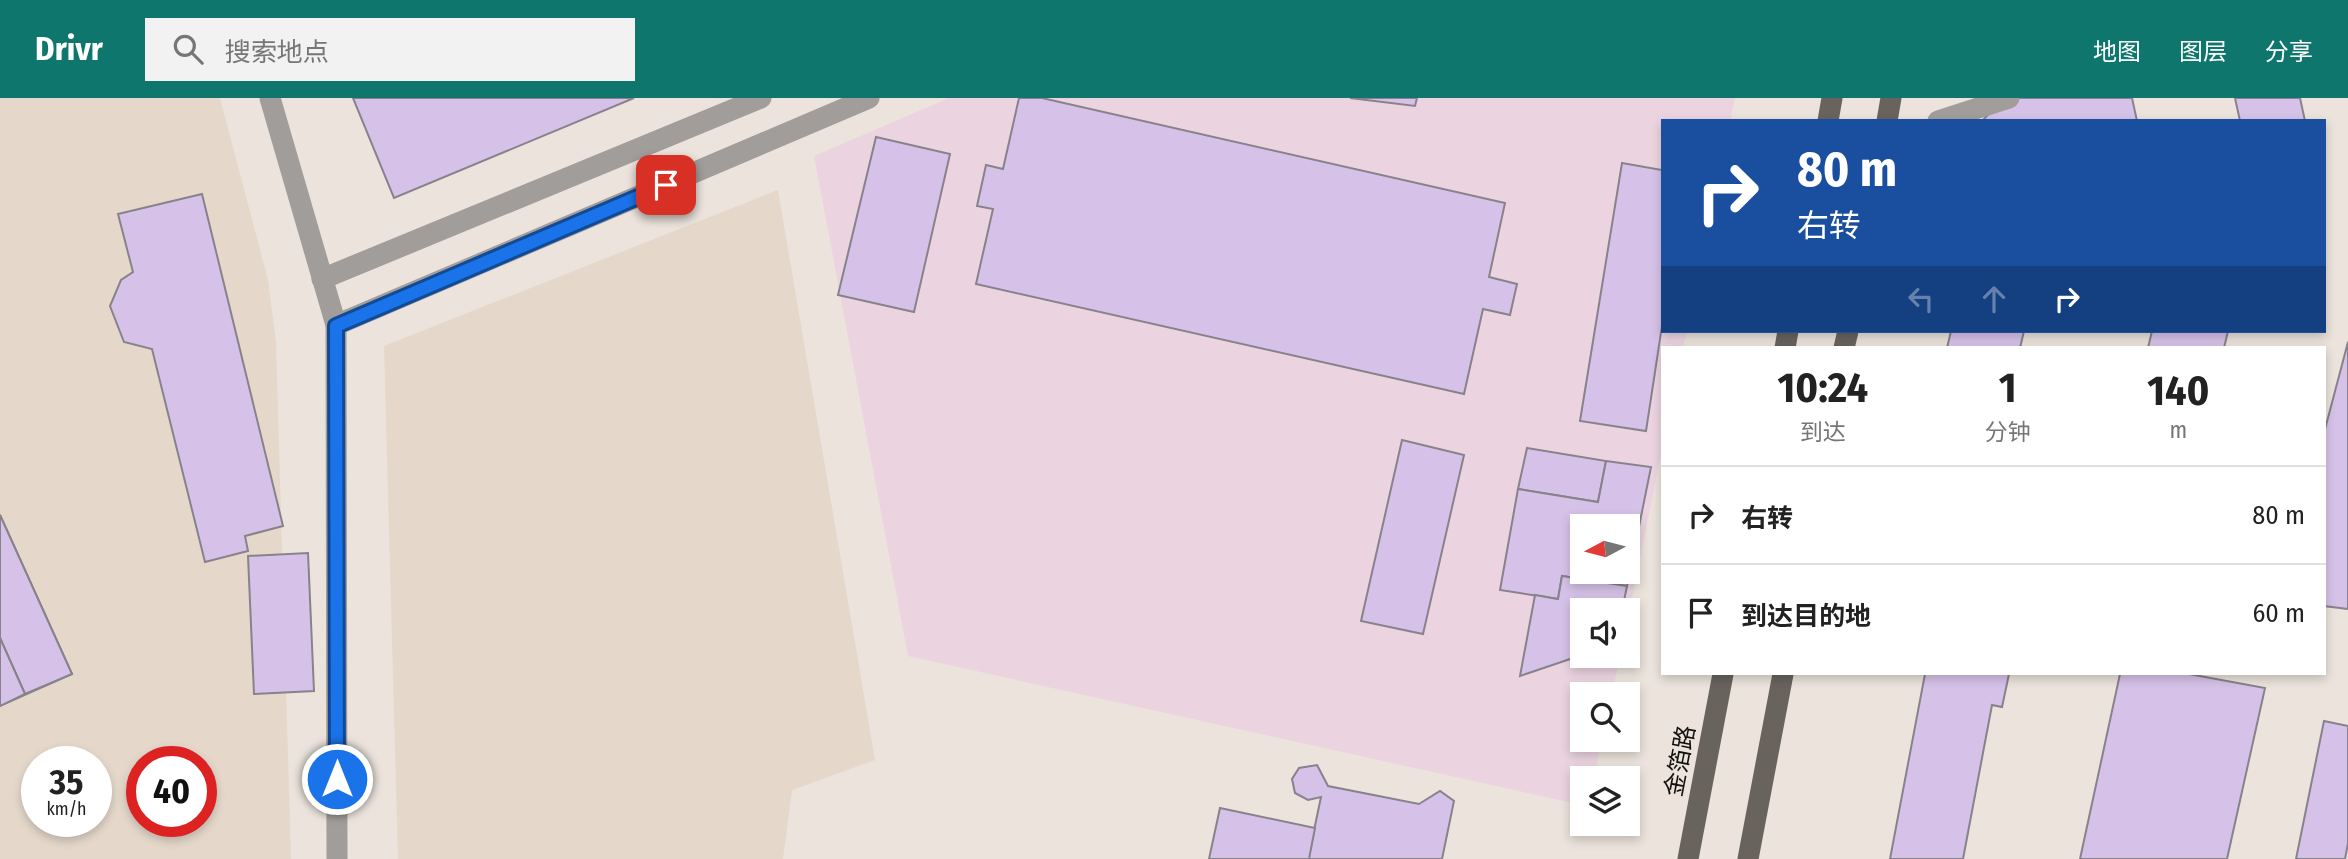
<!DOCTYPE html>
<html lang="zh">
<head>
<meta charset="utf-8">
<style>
  body { margin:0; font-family:"Fira Sans Condensed","Noto Sans SC",sans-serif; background:#f2f2f2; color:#222; height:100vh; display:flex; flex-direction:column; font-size:26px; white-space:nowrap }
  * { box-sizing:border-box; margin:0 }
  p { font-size:23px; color:#767676 }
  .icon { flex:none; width:38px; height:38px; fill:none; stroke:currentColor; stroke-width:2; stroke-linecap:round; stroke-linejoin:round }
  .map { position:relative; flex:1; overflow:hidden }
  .panel { position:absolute; left:1661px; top:248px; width:665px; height:329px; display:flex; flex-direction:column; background:#fff; border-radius:0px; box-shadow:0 4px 10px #0003 }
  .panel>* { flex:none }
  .banner { position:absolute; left:1661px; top:21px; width:665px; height:214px; border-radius:0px; box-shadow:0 4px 10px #0003; background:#1a4fa0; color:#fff; overflow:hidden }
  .needle { width:46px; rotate:263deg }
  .buttons { position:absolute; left:1570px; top:416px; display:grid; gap:14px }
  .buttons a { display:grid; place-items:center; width:70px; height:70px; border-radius:0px; background:#fff; box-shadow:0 4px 10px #0003; font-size:35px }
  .speed { position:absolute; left:21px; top:648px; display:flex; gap:14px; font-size:35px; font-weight:700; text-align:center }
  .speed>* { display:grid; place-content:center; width:91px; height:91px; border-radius:50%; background:#fff; box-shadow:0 4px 10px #0003; line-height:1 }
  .speed small { font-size:18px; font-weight:400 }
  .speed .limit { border:10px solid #d22; background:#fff; color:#111 }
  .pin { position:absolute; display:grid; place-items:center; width:60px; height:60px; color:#fff; margin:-30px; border-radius:14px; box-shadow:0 4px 10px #0006 }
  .me { position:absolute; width:77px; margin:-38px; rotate:0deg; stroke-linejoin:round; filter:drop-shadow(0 0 5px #0008) }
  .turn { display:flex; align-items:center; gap:24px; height:147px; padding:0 21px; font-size:32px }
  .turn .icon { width:91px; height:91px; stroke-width:2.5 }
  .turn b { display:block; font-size:49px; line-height:60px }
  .lanes { display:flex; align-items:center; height:66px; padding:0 21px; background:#0003; justify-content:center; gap:35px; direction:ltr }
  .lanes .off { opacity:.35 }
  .eta { display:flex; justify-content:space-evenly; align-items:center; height:119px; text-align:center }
  .eta b { font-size:42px; font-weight:700; line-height:49px }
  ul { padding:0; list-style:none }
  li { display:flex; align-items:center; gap:21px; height:98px; padding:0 21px; border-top:2px solid #e0e0e0 }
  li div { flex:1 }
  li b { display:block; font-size:26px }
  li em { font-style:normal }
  header { display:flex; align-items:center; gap:42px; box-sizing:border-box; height:98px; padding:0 35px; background:#0f766e; color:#fff }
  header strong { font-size:33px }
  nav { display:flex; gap:38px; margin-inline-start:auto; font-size:24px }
  .search { width:490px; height:63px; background:#f2f2f2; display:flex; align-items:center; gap:18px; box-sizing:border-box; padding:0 24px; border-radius:0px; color:#767676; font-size:26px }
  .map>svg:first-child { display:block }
</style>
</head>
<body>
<header>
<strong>Drivr</strong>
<div class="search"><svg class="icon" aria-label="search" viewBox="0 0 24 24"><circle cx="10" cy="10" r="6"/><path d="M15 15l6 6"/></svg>搜索地点</div>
<nav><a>地图</a><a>图层</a><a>分享</a></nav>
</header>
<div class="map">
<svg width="2348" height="761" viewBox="0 0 2348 761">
  <rect width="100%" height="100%" fill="#ebe3dc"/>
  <!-- commercial -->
  <path fill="#ebd4e0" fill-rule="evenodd" d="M949,0H1735L1730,23H1662V233H1687L1683,250H1662V351L1628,520V513H1582V558H1620L1612,597H1582V642H1602L1594,681H1582V707L908,558L814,58ZM1582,429H1628V474H1582Z"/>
  <!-- built -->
  <g fill="#e5d8cb" fill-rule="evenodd">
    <path d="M0,0H220L268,182L276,245L291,761H0ZM37,663H96V723H37ZM142,663H201V723H142Z"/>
    <polygon points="778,92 875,662 792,692 783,761 398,761 384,248"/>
  </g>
  <!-- building -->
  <g fill="#d6c2e8" stroke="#87828b" stroke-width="2" fill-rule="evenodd">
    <polygon points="353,0 634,0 394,100"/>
    <polygon points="1019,0 1042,0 1505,105 1489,179 1517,186 1510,217 1483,211 1464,296 976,186 993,111 977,108 986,67 1003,71"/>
    <polygon points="1350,0 1417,0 1415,8"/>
    <polygon points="2004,0 2132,0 2137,23 1982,23"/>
    <polygon points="2235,0 2300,0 2305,23 2240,23"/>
    <polygon points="876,39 950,56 914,214 838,197"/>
    <polygon points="1622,65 1662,72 1662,228 1646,333 1580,323"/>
    <polygon points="202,96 283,428 245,438 248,453 205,464 152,251 124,244 110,208 121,182 133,174 118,116"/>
    <polygon points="1951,233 2024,233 2020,250 1947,250"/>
    <polygon points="2152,233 2228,233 2224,250 2148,250"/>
    <polygon points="2348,244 2348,511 2324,508 2324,335"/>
    <polygon points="1402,342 1464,357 1423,536 1361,523"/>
    <polygon points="1527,350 1606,363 1598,404 1518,391"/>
    <path d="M1606,363L1651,369L1627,488L1562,478L1558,501L1500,492L1518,391L1598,404ZM1582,429H1628V474H1582Z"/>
    <polygon points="0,417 72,576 0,608"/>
    <polygon points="0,417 72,576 25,596 0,540"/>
    <polygon points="308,455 314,593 254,596 248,458"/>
    <polygon points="1562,478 1627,488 1622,513 1582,513 1582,557 1520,578 1535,497 1558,501"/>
    <polygon points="0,540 25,596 0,608"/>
    <polygon points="1925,576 2009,576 2002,609 1992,607 1963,761 1890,761"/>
    <polygon points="2120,576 2189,576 2265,590 2227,761 2080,761"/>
    <polygon points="2324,623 2348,628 2348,745 2345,761 2296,761"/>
    <polygon points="1317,667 1328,688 1419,706 1440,693 1454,703 1442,761 1308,761 1321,699 1308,702 1295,695 1292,681 1299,670"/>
    <polygon points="1220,710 1315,730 1309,761 1209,761"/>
  </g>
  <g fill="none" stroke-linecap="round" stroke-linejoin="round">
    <!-- minor -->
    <g stroke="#a19d9b" stroke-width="21">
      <polyline points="270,0 336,227 337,761"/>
      <polyline points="1938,23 2009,0"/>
      <polyline points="322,181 761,0"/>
      <polyline points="336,227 869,0"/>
    </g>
    <!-- major -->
    <g stroke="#69635e" stroke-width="21">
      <polyline points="1828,23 1832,0"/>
      <polyline points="1887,23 1891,0"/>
      <polyline points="1785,250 1788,233"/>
      <polyline points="1844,250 1848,233"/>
      <polyline points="1688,761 1723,576"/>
      <polyline points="1748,761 1783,576"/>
    </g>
  </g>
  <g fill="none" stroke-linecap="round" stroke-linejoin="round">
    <defs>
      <polyline id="route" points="337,681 336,228 666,87"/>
    </defs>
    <!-- route casing -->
    <use href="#route" stroke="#114b97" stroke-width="18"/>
    <!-- route -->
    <use href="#route" stroke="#1a73e8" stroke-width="12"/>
  </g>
  <g text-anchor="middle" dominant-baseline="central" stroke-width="5" stroke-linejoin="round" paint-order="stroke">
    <!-- street labels -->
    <g font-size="24" fill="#13110e" stroke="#ebe3dc">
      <text transform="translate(1680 663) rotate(-79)">金箔路</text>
    </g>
  </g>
</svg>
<div class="buttons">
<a><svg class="needle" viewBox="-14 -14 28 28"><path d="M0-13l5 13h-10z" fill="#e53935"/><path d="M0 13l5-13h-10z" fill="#767676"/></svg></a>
<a><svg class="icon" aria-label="sound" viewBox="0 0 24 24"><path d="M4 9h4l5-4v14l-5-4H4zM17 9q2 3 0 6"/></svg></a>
<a><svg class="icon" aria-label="search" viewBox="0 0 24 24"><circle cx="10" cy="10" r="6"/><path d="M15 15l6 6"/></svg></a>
<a><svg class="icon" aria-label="layers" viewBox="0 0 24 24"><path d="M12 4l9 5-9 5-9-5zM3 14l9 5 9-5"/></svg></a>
</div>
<div class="speed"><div>35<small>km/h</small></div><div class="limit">40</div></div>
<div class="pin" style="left:666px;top:87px;background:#d93025"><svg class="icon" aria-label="arrive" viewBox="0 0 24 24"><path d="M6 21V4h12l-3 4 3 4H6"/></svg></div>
<svg class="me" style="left:337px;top:681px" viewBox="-20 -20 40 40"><circle r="17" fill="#1a73e8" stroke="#fff" stroke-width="3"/><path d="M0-11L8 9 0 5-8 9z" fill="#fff"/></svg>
<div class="banner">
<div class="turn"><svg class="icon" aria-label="right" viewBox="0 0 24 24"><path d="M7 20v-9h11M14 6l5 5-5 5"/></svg><div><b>80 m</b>右转</div></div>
<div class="lanes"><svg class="icon off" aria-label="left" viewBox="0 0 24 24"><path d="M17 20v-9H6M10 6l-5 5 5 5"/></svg><svg class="icon off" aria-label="ahead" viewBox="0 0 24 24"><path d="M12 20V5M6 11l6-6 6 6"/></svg><svg class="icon" aria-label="right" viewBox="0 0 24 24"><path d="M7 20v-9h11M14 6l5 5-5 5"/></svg></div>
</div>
<section class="panel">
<div class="eta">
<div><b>10:24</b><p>到达</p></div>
<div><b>1</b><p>分钟</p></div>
<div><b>140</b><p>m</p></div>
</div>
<ul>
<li><svg class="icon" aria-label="right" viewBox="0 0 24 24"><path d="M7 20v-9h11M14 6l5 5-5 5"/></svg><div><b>右转</b></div><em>80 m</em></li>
<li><svg class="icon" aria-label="arrive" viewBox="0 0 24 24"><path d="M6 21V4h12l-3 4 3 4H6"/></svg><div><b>到达目的地</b></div><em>60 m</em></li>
</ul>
</section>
</div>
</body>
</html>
